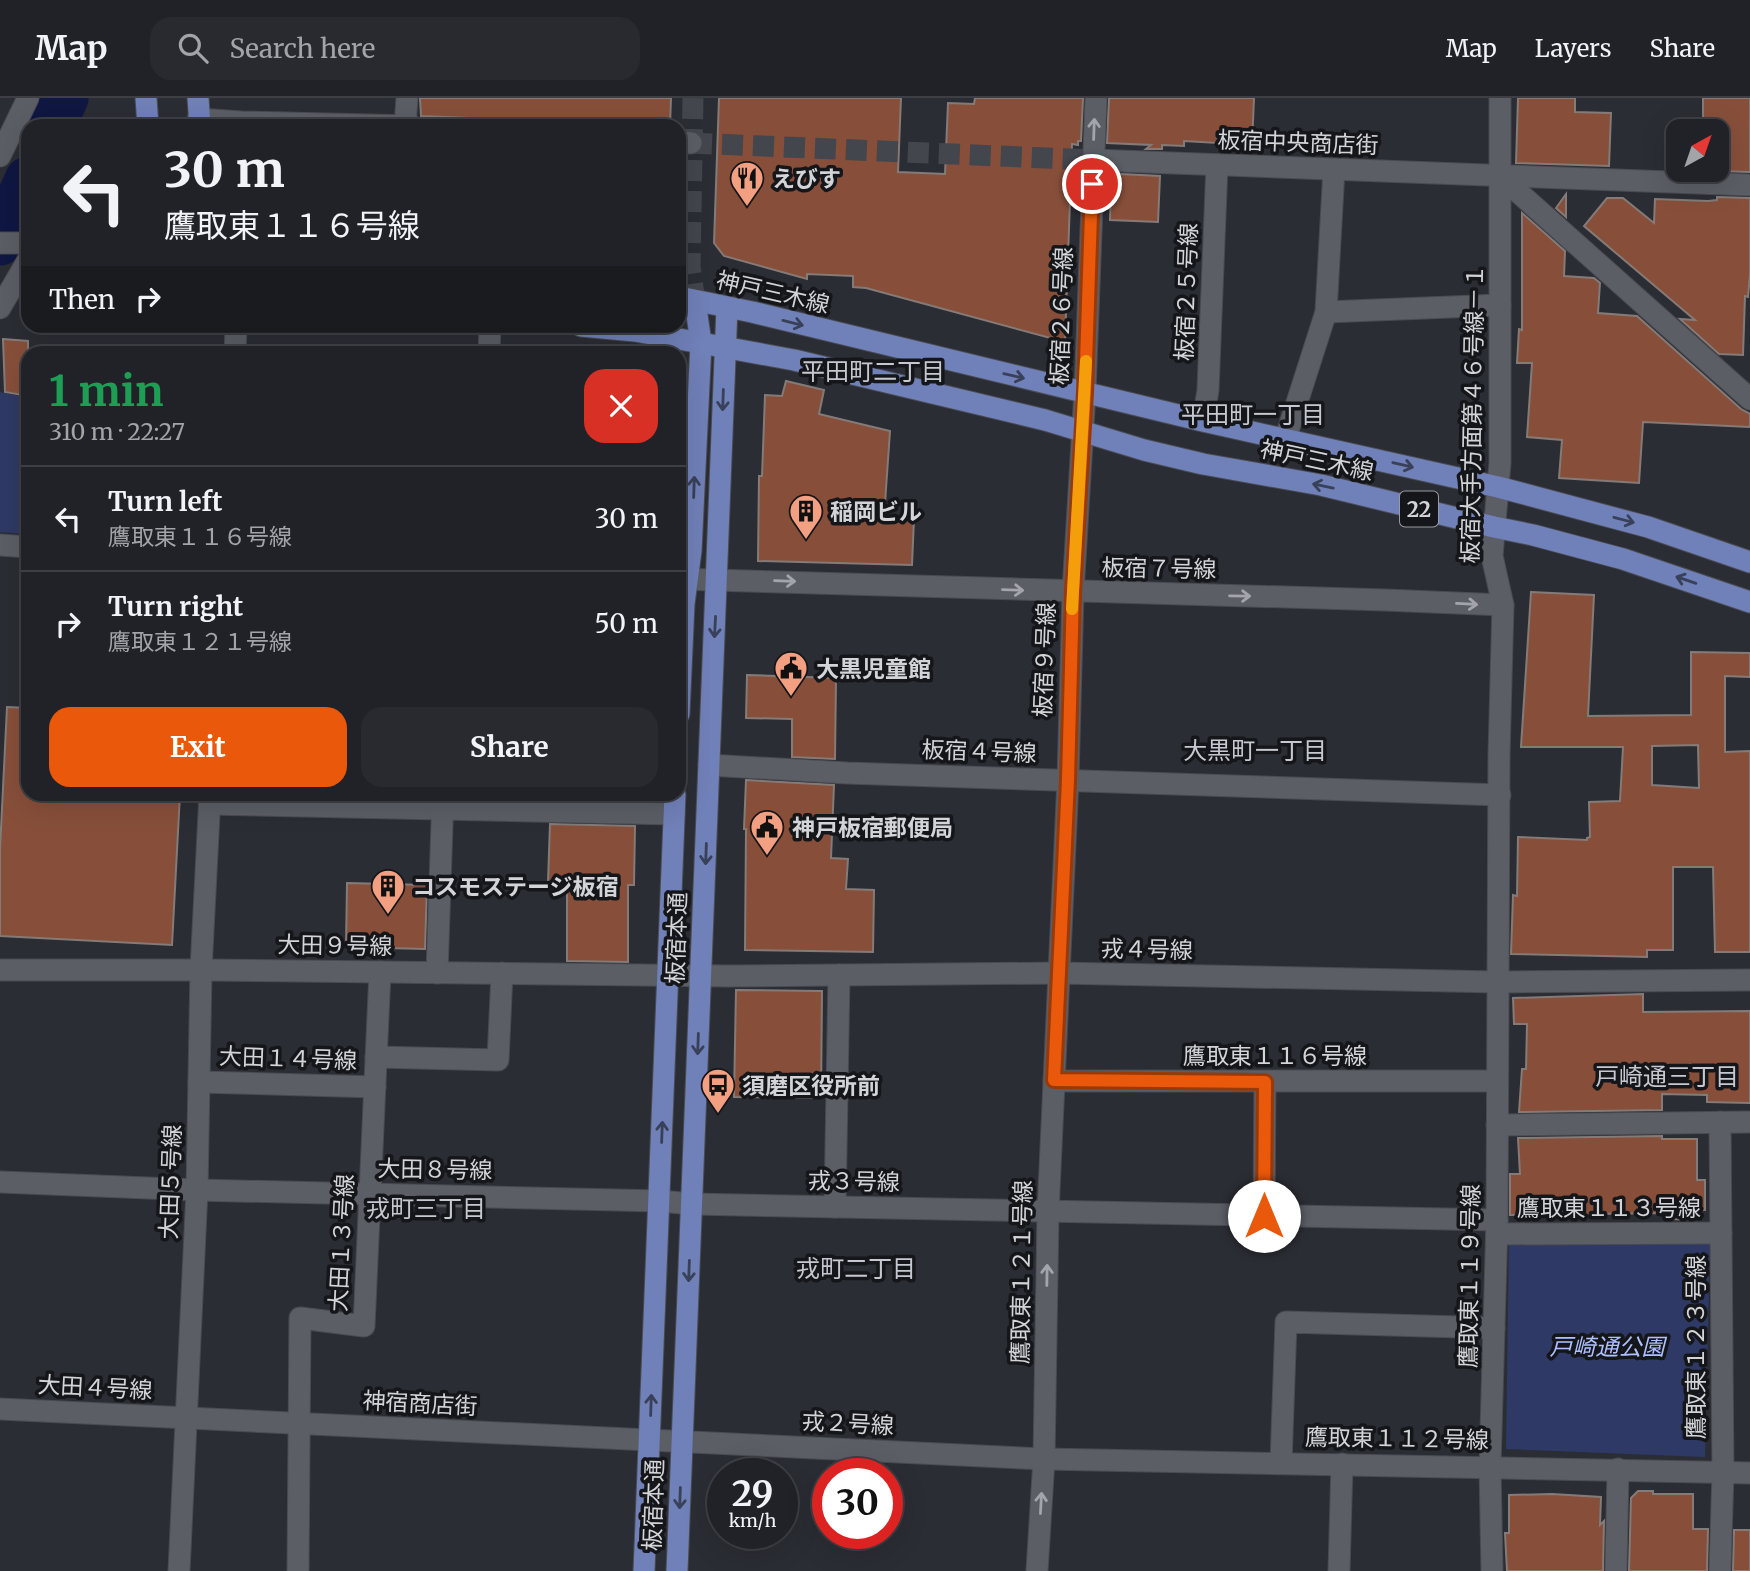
<!DOCTYPE html>
<html lang="en">
<head>
<meta charset="utf-8">
<style>
  body { margin:0; font-family:Merriweather,"Noto Sans JP",serif; background:#282a2f; color:#f1f3f6; height:100vh; display:flex; flex-direction:column; font-size:26px; white-space:nowrap }
  * { box-sizing:border-box; margin:0 }
  p { font-size:23px; color:#a2a4a7 }
  .icon { flex:none; width:38px; height:38px; fill:none; stroke:currentColor; stroke-width:2; stroke-linecap:round; stroke-linejoin:round }
  .map { position:relative; flex:1; overflow:hidden }
  .sheet { position:absolute; left:21px; top:248px; width:665px; height:455px; display:flex; flex-direction:column; background:#202227; border-radius:21px; box-shadow:0 7px 28px #0002,0 0 0 2px #3d3f44 }
  .sheet>* { flex:none }
  .hud { position:absolute; left:21px; top:21px; width:665px; height:214px; border-radius:21px; box-shadow:0 7px 28px #0002,0 0 0 2px #3d3f44; background:#202227; color:#f1f3f6; overflow:hidden }
  .needle { width:46px; rotate:40deg }
  .fabs { position:absolute; left:1666px; top:21px; display:grid; gap:14px }
  .fabs a { display:grid; place-items:center; width:63px; height:63px; border-radius:14px; background:#202227; box-shadow:0 7px 28px #0002,0 0 0 2px #3d3f44; font-size:35px }
  .speed { position:absolute; left:707px; top:1360px; display:flex; gap:14px; font-size:35px; font-weight:700; text-align:center }
  .speed>* { display:grid; place-content:center; width:91px; height:91px; border-radius:50%; background:#202227; box-shadow:0 7px 28px #0002,0 0 0 2px #3d3f44; line-height:1 }
  .speed small { font-size:18px; font-weight:400 }
  .speed .limit { border:10px solid #d22; background:#fff; color:#111 }
  .pin { position:absolute; display:grid; place-items:center; width:60px; height:60px; color:#fff; margin:-30px; border:4px solid #fff; border-radius:50%; box-shadow:0 2px 7px #0007 }
  .me { position:absolute; width:77px; margin:-38px; rotate:0deg; stroke-linejoin:round; filter:drop-shadow(0 0 5px #0008) }
  .turn { display:flex; align-items:center; gap:24px; height:147px; padding:0 28px; font-size:32px }
  .turn .icon { width:91px; height:91px; stroke-width:2.5 }
  .turn b { display:block; font-size:49px; line-height:60px }
  .then { display:flex; align-items:center; height:66px; padding:0 28px; background:#0003; gap:14px; font-size:26px }
  .round { display:grid; place-items:center; flex:none; width:74px; height:74px; border-radius:21px; background:#282a2f }
  .summary { display:flex; align-items:center; justify-content:space-between; height:119px; padding:0 28px }
  h1 { font-size:42px; font-weight:700; line-height:52px; color:#1e9e55 }
  .action { display:flex; gap:14px; margin-top:auto; padding:14px 28px }
  .action a { flex:1; height:80px; border-radius:21px; background:#ea580c; color:#fff; font-size:28px; font-weight:700; line-height:80px; text-align:center }
  .action a+a { background:#282a2f; color:#f1f3f6 }
  ul { padding:0; list-style:none }
  li { display:flex; align-items:center; gap:21px; height:105px; padding:0 28px; border-top:2px solid #3d3f44 }
  li div { flex:1 }
  li b { display:block; font-size:26px }
  li em { font-style:normal }
  header { display:flex; align-items:center; gap:42px; box-sizing:border-box; height:98px; padding:0 35px; background:#202227; border-bottom:2px solid #3d3f44 }
  header strong { font-size:33px }
  nav { display:flex; gap:38px; margin-inline-start:auto; font-size:24px }
  .search { width:490px; height:63px; background:#282a2f; display:flex; align-items:center; gap:18px; box-sizing:border-box; padding:0 24px; border-radius:21px; color:#a2a4a7; font-size:26px }
  .map>svg:first-child { display:block }
</style>
</head>
<body>
<header>
<strong>Map</strong>
<div class="search"><svg class="icon" aria-label="search" viewBox="0 0 24 24"><circle cx="10" cy="10" r="6"/><path d="M15 15l6 6"/></svg>Search here</div>
<nav><a>Map</a><a>Layers</a><a>Share</a></nav>
</header>
<div class="map">
<svg width="1750" height="1473" viewBox="0 0 1750 1473">
  <rect width="100%" height="100%" fill="#2b2d34"/>
  <!-- green -->
  <g fill="#2e3a65">
    <polygon points="0,294 28,300 28,436 0,434"/>
    <polygon points="1509,1141 1710,1144 1705,1359 1506,1351"/>
  </g>
  <g fill="none" stroke-linecap="round" stroke-linejoin="round">
    <!-- river -->
    <g stroke="#0f1742" stroke-width="47">
      <polyline points="52,28 65,0"/>
      <polyline points="0,144 28,82"/>
    </g>
  </g>
  <!-- building -->
  <g fill="#874f3a" stroke="#847b78" stroke-width="2" fill-rule="evenodd">
    <polygon points="420,0 671,0 670,28 421,18"/>
    <polygon points="719,0 901,0 898,74 945,76 948,5 974,6 975,0 1083,0 1081,43 1078,43 1078,47 1072,46 1065,244 866,190 853,189 853,178 807,176 807,181 724,158 714,145"/>
    <polygon points="1109,0 1254,0 1252,47 1184,43 1184,48 1162,47 1162,51 1146,51 1151,47 1107,45"/>
    <polygon points="1518,0 1575,0 1575,14 1611,15 1609,68 1516,65"/>
    <polygon points="1703,0 1750,0 1750,74 1717,73 1717,33 1703,33"/>
    <polygon points="1121,76 1160,78 1158,124 1110,122 1111,86"/>
    <polygon points="1566,96 1566,119 1556,110"/>
    <polygon points="1717,99 1750,100 1750,176 1748,199 1745,198 1743,257 1719,256 1680,221 1695,222 1584,128 1607,100 1623,100 1654,125 1655,101 1708,103 1717,102"/>
    <polygon points="1522,115 1565,153 1564,178 1594,180 1600,185 1598,215 1637,218 1741,311 1750,316 1750,329 1643,324 1639,385 1559,380 1562,342 1527,339 1532,265 1517,265 1519,231 1522,232"/>
    <polygon points="3,241 28,243 28,298 5,294"/>
    <polygon points="786,283 824,292 819,316 890,333 884,420 914,421 912,467 758,463 759,378 762,378 765,297 782,298"/>
    <path d="M1531,494L1594,497L1588,618L1691,617V554L1750,555V579L1725,578V654L1750,653V854H1715L1713,769H1673V852H1647V859L1511,856L1513,797L1517,798L1518,739L1587,742V740L1590,739L1589,704L1620,703L1623,649H1521ZM1698,647L1699,690L1652,687V648Z"/>
    <polygon points="747,577 836,580 835,661 792,659 792,621 746,620"/>
    <polygon points="7,609 28,610 28,696 180,696 172,847 0,838 0,751"/>
    <polygon points="746,682 834,687 831,760 848,761 846,791 874,792 873,854 745,852 746,731 744,731"/>
    <polygon points="551,696 636,696 636,702 550,700"/>
    <polygon points="550,726 635,728 634,787 628,787 628,864 567,863 567,785 548,784"/>
    <polygon points="347,785 427,787 425,851 346,849"/>
    <polygon points="736,892 822,893 821,1000 734,999"/>
    <polygon points="1643,896 1643,914 1750,913 1750,1005 1707,1004 1707,997 1662,996 1662,1012 1519,1014 1522,971 1526,971 1527,926 1514,926 1513,900"/>
    <polygon points="1662,1038 1662,1041 1697,1041 1697,1082 1705,1082 1705,1112 1692,1112 1692,1122 1671,1121 1671,1115 1510,1117 1510,1076 1520,1076 1518,1040"/>
    <polygon points="1638,1393 1653,1393 1653,1396 1693,1396 1693,1431 1708,1431 1707,1473 1629,1473 1631,1400"/>
    <polygon points="1552,1396 1601,1399 1600,1427 1604,1423 1603,1473 1507,1473 1505,1435 1509,1435 1509,1397"/>
    <polygon points="1734,1432 1750,1432 1750,1473 1733,1473"/>
  </g>
  <g fill="none" stroke-linecap="round" stroke-linejoin="round">
    <!-- minor-tunnel -->
    <g stroke="#44464d" stroke-width="21" stroke-dasharray="21 10" stroke-linecap="butt">
      <polyline points="693,0 690,169 695,203"/>
      <polyline points="691,45 1093,62"/>
    </g>
    <defs>
      <g id="minor">
        <polyline points="198,21 241,24 412,28"/>
        <polyline points="405,28 407,0"/>
        <polyline points="679,44 691,45"/>
        <polyline points="0,58 28,0"/>
        <polyline points="1093,62 1750,87"/>
        <polyline points="1500,78 1750,301"/>
        <polyline points="0,145 28,145"/>
        <polyline points="0,210 28,162"/>
        <polyline points="1326,214 1500,207"/>
        <polyline points="235,256 236,228"/>
        <polyline points="489,256 490,228"/>
        <polyline points="1203,323 1208,292 1217,67"/>
        <polyline points="1285,342 1326,214 1334,71"/>
        <polyline points="0,447 28,449"/>
        <polyline points="679,481 1385,502 1503,507"/>
        <polyline points="709,667 847,675 1500,697"/>
        <polyline points="210,706 674,716"/>
        <polyline points="0,872 201,872 730,878 1059,875 1497,884 1750,882"/>
        <polyline points="437,875 443,696"/>
        <polyline points="376,959 498,962 502,875"/>
        <polyline points="1054,983 1496,983"/>
        <polyline points="199,984 375,989"/>
        <polyline points="1720,1024 1723,1374 1720,1473"/>
        <polyline points="1497,1027 1750,1024"/>
        <polyline points="0,1084 197,1092 660,1103 692,1106 1497,1122"/>
        <polyline points="835,1109 839,877"/>
        <polyline points="1264,1118 1265,984"/>
        <polyline points="1497,1136 1721,1135"/>
        <polyline points="0,1311 1044,1361 1750,1375"/>
        <polyline points="1281,1365 1286,1224 1494,1230"/>
        <polyline points="179,1473 197,1092 201,872 210,696"/>
        <polyline points="298,1473 300,1220 364,1228 380,874"/>
        <polyline points="1037,1473 1044,1361 1048,1114 1068,682 1073,494 1085,294 1096,0"/>
        <polyline points="1339,1473 1342,1366"/>
        <polyline points="1492,1473 1490,1368 1497,1122 1499,657 1503,507 1492,458 1500,365 1500,0"/>
        <polyline points="1616,1473 1618,1371"/>
      </g>
      <g id="major">
        <polyline points="146,0 148,28"/>
        <polyline points="198,0 200,28"/>
        <polyline points="679,199 752,214 1203,323 1498,389 1648,429 1750,464"/>
        <polyline points="581,228 635,233 794,262 1045,322 1144,352 1203,366 1321,387 1494,429 1533,437 1623,461 1750,504"/>
        <polyline points="679,616 684,506 691,453 701,245 695,203"/>
        <polyline points="644,1473 675,696"/>
        <polyline points="677,1473 727,209"/>
      </g>
    </defs>
    <!-- minor casing -->
    <use href="#minor" stroke="#494b51" stroke-width="23"/>
    <!-- major casing -->
    <use href="#major" stroke="#494b51" stroke-width="23"/>
    <!-- minor -->
    <use href="#minor" stroke="#5c5e66" stroke-width="21"/>
    <!-- major -->
    <use href="#major" stroke="#7080b8" stroke-width="21"/>
  </g>
  <!-- one-way arrows -->
  <defs><path id="oneway-shaft" d="M-6 0H5M1.5-3L5.5 0L1.5 3" fill="none" stroke-width="1.6" stroke-linecap="round" stroke-linejoin="round" transform="scale(1.75)"/></defs>
  <g stroke="#a3a5aa">
    <use href="#oneway-shaft" transform="translate(1094 31) rotate(-88)"/>
    <use href="#oneway-shaft" transform="translate(785 483) rotate(2)"/>
    <use href="#oneway-shaft" transform="translate(1013 492) rotate(2)"/>
    <use href="#oneway-shaft" transform="translate(1240 498) rotate(1)"/>
    <use href="#oneway-shaft" transform="translate(1467 506) rotate(3)"/>
    <use href="#oneway-shaft" transform="translate(1047 1177) rotate(-89)"/>
    <use href="#oneway-shaft" transform="translate(1041 1405) rotate(-87)"/>
  </g>
  <g stroke="#394059">
    <use href="#oneway-shaft" transform="translate(793 225) rotate(14)"/>
    <use href="#oneway-shaft" transform="translate(1014 278) rotate(13)"/>
    <use href="#oneway-shaft" transform="translate(723 302) rotate(92)"/>
    <use href="#oneway-shaft" transform="translate(1403 367) rotate(13)"/>
    <use href="#oneway-shaft" transform="translate(1323 388) rotate(-168)"/>
    <use href="#oneway-shaft" transform="translate(694 389) rotate(-88)"/>
    <use href="#oneway-shaft" transform="translate(1624 422) rotate(15)"/>
    <use href="#oneway-shaft" transform="translate(1686 482) rotate(-161)"/>
    <use href="#oneway-shaft" transform="translate(715 529) rotate(93)"/>
    <use href="#oneway-shaft" transform="translate(706 756) rotate(92)"/>
    <use href="#oneway-shaft" transform="translate(698 946) rotate(92)"/>
    <use href="#oneway-shaft" transform="translate(662 1034) rotate(-88)"/>
    <use href="#oneway-shaft" transform="translate(689 1173) rotate(92)"/>
    <use href="#oneway-shaft" transform="translate(651 1307) rotate(-88)"/>
    <use href="#oneway-shaft" transform="translate(680 1400) rotate(92)"/>
  </g>
  <g fill="none" stroke-linecap="round" stroke-linejoin="round">
    <defs>
      <polyline id="route" points="1092,86 1085,294 1073,494 1068,682 1054,982 1265,984 1264,1118"/>
    </defs>
    <!-- route casing -->
    <use href="#route" stroke="#983908" stroke-width="18"/>
    <!-- route -->
    <use href="#route" stroke="#ea580c" stroke-width="12"/>
    <!-- slow -->
    <polyline stroke="#f59e0b" stroke-width="12" points="1072,511 1086,263"/>
  </g>
  <!-- icons -->
  <defs>
    <symbol id="restaurant-pin" viewBox="-11 -11 22 30"><path d="M0 17L-7.5 6A9.5 9.5 0 1 1 7.5 6Z" fill="#f2a081" stroke="#151619"/><path d="M-5-6h1v4h1v-4h1v4h1v-4h1v5L-1.5 .5V6h-2V.5L-5-1ZM5-6V6H3V1.5H1.5Q1.5-4 5-6Z" fill="#111"/></symbol>
    <symbol id="building-pin" viewBox="-11 -11 22 30"><path d="M0 17L-7.5 6A9.5 9.5 0 1 1 7.5 6Z" fill="#f2a081" stroke="#151619"/><path d="M-4-6H4V6H1V3H-1V6H-4ZM-2.5-4.3h1.7v1.8h-1.7ZM.8-4.3h1.7v1.8H.8ZM-2.5-1h1.7V.8h-1.7ZM.8-1h1.7V.8H.8Z" fill="#111"/></symbol>
    <symbol id="civic-pin" viewBox="-11 -11 22 30"><path d="M0 17L-7.5 6A9.5 9.5 0 1 1 7.5 6Z" fill="#f2a081" stroke="#151619"/><path d="M-.6-6.5H3V-4.5H.6V-3L4-1V1h2V6H-6V1h2V-1L-.6-3ZM-1.2 2.5V6h2.4V2.5Z" fill="#111"/></symbol>
    <symbol id="bus-pin" viewBox="-11 -11 22 30"><path d="M0 17L-7.5 6A9.5 9.5 0 1 1 7.5 6Z" fill="#f2a081" stroke="#151619"/><path d="M-5-6H5V4H4V6H2V4H-2V6H-4V4H-5ZM-3.5-4V0h7V-4ZM-3.5 1.2v1.5H-2V1.2ZM2 1.2v1.5H3.5V1.2Z" fill="#111"/></symbol>
  </defs>
  <g fill-rule="evenodd">
    <use href="#restaurant-pin" x="728" y="61" width="38" height="52"/>
    <use href="#building-pin" x="787" y="394" width="38" height="52"/>
    <use href="#civic-pin" x="772" y="551" width="38" height="52"/>
    <use href="#civic-pin" x="748" y="710" width="38" height="52"/>
    <use href="#building-pin" x="369" y="769" width="38" height="52"/>
    <use href="#bus-pin" x="699" y="968" width="38" height="52"/>
  </g>
  <g text-anchor="middle" dominant-baseline="central" stroke-width="7" stroke-linejoin="round" paint-order="stroke">
    <!-- shield labels -->
    <rect fill="#151619" stroke="#9a9b9f" stroke-width="2" x="1400" y="393.5" width="38" height="35" rx="5"/>
    <g font-size="21" font-weight="bold" fill="#d3d4d8">
      <text x="1419" y="411">22</text>
    </g>
    <!-- street labels -->
    <g font-size="23" fill="#d3d4d8" stroke="#151619">
      <text transform="translate(1298 44) rotate(2)">板宿中央商店街</text>
      <text transform="translate(773 194) rotate(13)">神戸三木線</text>
      <text transform="translate(1186 194) rotate(-88)">板宿２５号線</text>
      <text transform="translate(1061 218) rotate(-88)">板宿２６号線</text>
      <text transform="translate(1472 316) rotate(-89)">板宿大手方面第４６号線－１</text>
      <text transform="translate(1317 362) rotate(12)">神戸三木線</text>
      <text transform="translate(1159 470) rotate(1)">板宿７号線</text>
      <text transform="translate(1044 562) rotate(-88)">板宿９号線</text>
      <text transform="translate(979 653) rotate(2)">板宿４号線</text>
      <text transform="translate(676 840) rotate(-88)">板宿本通</text>
      <text transform="translate(335 847) rotate(1)">大田９号線</text>
      <text transform="translate(1147 851) rotate(1)">戎４号線</text>
      <text x="1275" y="957">鷹取東１１６号線</text>
      <text transform="translate(288 960) rotate(2)">大田１４号線</text>
      <text transform="translate(435 1071) rotate(1)">大田８号線</text>
      <text transform="translate(854 1083) rotate(1)">戎３号線</text>
      <text transform="translate(170 1084) rotate(-88)">大田５号線</text>
      <text x="1609" y="1109">鷹取東１１３号線</text>
      <text transform="translate(341 1145) rotate(-87)">大田１３号線</text>
      <text transform="translate(1021 1174) rotate(-89)">鷹取東１２１号線</text>
      <text transform="translate(1469 1178) rotate(-89)">鷹取東１１９号線</text>
      <text transform="translate(1695 1249) rotate(-90)">鷹取東１２３号線</text>
      <text transform="translate(95 1289) rotate(3)">大田４号線</text>
      <text transform="translate(420 1305) rotate(3)">神宿商店街</text>
      <text transform="translate(848 1325) rotate(3)">戎２号線</text>
      <text transform="translate(1397 1340) rotate(1)">鷹取東１１２号線</text>
      <text transform="translate(653 1407) rotate(-88)">板宿本通</text>
    </g>
    <!-- poi labels -->
    <g font-size="23" font-weight="bold" fill="#d3d4d8" stroke="#151619" text-anchor="start">
      <text x="772" y="80">えびす</text>
      <text x="830" y="413">稲岡ビル</text>
      <text x="816" y="570">大黒児童館</text>
      <text x="792" y="729">神戸板宿郵便局</text>
      <text x="412" y="788">コスモステージ板宿</text>
      <text x="742" y="987">須磨区役所前</text>
    </g>
    <!-- park labels -->
    <g font-size="23" font-style="italic" fill="#aec1ff" stroke="#151619">
      <text x="1607" y="1248">戸崎通公園</text>
    </g>
    <!-- neighbourhood labels -->
    <g font-size="24" fill="#c5c8d0" stroke="#151619">
      <text x="873" y="273">平田町二丁目</text>
      <text x="1253" y="316">平田町一丁目</text>
      <text x="1255" y="652">大黒町一丁目</text>
      <text x="1667" y="978">戸崎通三丁目</text>
      <text x="426" y="1110">戎町三丁目</text>
      <text x="856" y="1170">戎町二丁目</text>
    </g>
  </g>
</svg>
<div class="fabs">
<a><svg class="needle" viewBox="-14 -14 28 28"><path d="M0-13l5 13h-10z" fill="#e53935"/><path d="M0 13l5-13h-10z" fill="#a2a4a7"/></svg></a>
</div>
<div class="speed"><div>29<small>km/h</small></div><div class="limit">30</div></div>
<div class="pin" style="left:1092px;top:86px;background:#d93025"><svg class="icon" aria-label="arrive" viewBox="0 0 24 24"><path d="M6 21V4h12l-3 4 3 4H6"/></svg></div>
<svg class="me" style="left:1264px;top:1118px" viewBox="-20 -20 40 40"><circle r="19" fill="#fff"/><path d="M0-13L10 11 0 6-10 11z" fill="#ea580c"/></svg>
<div class="hud">
<div class="turn"><svg class="icon" aria-label="left" viewBox="0 0 24 24"><path d="M17 20v-9H6M10 6l-5 5 5 5"/></svg><div><b>30 m</b>鷹取東１１６号線</div></div>
<div class="then">Then<svg class="icon" aria-label="right" viewBox="0 0 24 24"><path d="M7 20v-9h11M14 6l5 5-5 5"/></svg></div>
</div>
<section class="sheet">
<div class="summary"><div><h1>1 min</h1><p>310 m · 22:27</p></div><a class="round" style="background:#d93025;color:#fff"><svg class="icon" aria-label="close" viewBox="0 0 24 24"><path d="M6 6l12 12M18 6L6 18"/></svg></a></div>
<ul>
<li><svg class="icon" aria-label="left" viewBox="0 0 24 24"><path d="M17 20v-9H6M10 6l-5 5 5 5"/></svg><div><b>Turn left</b><p>鷹取東１１６号線</p></div><em>30 m</em></li>
<li><svg class="icon" aria-label="right" viewBox="0 0 24 24"><path d="M7 20v-9h11M14 6l5 5-5 5"/></svg><div><b>Turn right</b><p>鷹取東１２１号線</p></div><em>50 m</em></li>
</ul>
<div class="action"><a>Exit</a><a>Share</a></div>
</section>
</div>
</body>
</html>
